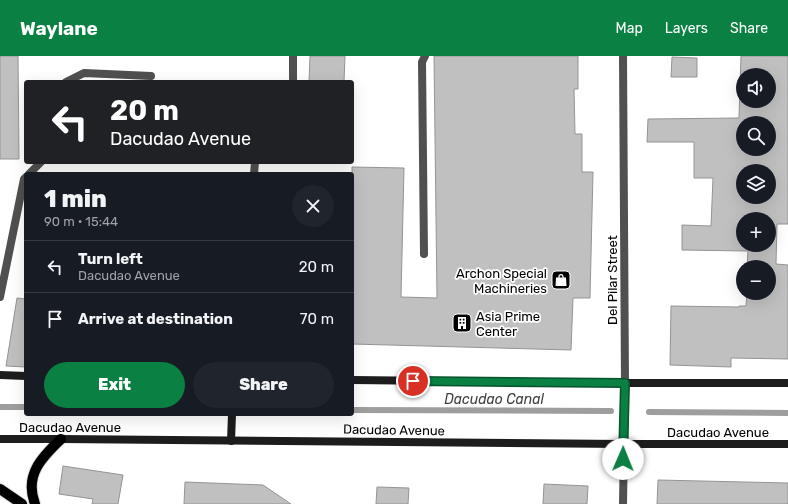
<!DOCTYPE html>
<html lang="en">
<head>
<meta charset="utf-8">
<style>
  body { margin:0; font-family:Rubik,sans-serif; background:#20242c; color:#f1f3f6; height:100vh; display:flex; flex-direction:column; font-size:15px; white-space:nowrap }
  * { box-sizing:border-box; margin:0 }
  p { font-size:13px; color:#9ea1a6 }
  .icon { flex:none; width:22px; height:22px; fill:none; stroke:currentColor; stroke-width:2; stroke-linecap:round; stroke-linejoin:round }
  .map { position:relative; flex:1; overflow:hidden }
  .side { position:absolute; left:24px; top:116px; width:330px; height:244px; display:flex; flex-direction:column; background:#171b24; border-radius:4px; box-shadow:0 4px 16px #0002 }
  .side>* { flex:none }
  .banner { position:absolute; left:24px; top:24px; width:330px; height:84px; border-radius:4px; box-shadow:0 4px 16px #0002; background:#202124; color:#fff; overflow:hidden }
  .buttons { position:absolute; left:736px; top:12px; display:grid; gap:8px }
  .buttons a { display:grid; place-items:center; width:40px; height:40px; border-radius:50%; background:#171b24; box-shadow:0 4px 16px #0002; font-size:20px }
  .pin { position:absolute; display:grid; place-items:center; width:34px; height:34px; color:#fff; margin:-17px; border:2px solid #fff; border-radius:50%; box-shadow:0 1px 4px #0007 }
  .me { position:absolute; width:44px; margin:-22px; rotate:1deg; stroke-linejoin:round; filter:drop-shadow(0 0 3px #0008) }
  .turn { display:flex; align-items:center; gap:14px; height:84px; padding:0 20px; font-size:18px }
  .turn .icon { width:52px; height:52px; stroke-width:2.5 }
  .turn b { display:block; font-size:28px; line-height:34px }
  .round { display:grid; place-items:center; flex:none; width:42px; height:42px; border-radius:21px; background:#20242c }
  .headline { display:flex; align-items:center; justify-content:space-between; height:68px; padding:0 20px }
  h1 { font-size:24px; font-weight:800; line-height:30px }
  .primary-button { display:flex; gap:8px; margin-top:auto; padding:8px 20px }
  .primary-button a { flex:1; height:46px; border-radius:24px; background:#0b8043; color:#fff; font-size:16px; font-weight:800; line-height:46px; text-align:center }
  .primary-button a+a { background:#20242c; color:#f1f3f6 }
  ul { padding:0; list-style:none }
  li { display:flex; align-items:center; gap:12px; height:52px; padding:0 20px; border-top:1px solid #363941 }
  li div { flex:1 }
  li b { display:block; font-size:15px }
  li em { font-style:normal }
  header { display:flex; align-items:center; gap:24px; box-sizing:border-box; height:56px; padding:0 20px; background:#0b8043; color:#fff }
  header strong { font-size:19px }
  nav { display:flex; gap:22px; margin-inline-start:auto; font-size:14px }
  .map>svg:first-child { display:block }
</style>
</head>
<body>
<header>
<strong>Waylane</strong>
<nav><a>Map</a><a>Layers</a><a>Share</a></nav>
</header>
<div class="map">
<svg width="788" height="448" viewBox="0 0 788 448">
  <rect width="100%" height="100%" fill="#fff"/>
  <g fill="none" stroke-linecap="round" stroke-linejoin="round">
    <!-- stream -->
    <g stroke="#9e9e9e" stroke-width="6">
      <polyline points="0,351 26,351"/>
      <polyline points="352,354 611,355"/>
      <polyline points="649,356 788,357"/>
    </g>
  </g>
  <!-- building -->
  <g fill="#c0c0c0" stroke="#949494" fill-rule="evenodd">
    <polygon points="0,0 18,0 19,103 0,103"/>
    <polygon points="310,0 345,0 344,26 309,26"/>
    <polygon points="434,0 578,0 578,33 574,33 575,78 582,78 582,116 593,116 590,242 573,242 571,294 352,288 352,111 404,112 401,241 437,242"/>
    <path d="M741,0H788V168H777L776,208L788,209V303L731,302V311L670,309L671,250L739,251V250H746L747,237H769V211H747L748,195L682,194V169L711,170L713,122H694V86H647L648,63L739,62ZM743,19H769V45H743ZM743,67H769V93H743ZM743,115H769V141H743ZM743,163H769V189H743Z"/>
    <polygon points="672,1 697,2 697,21 671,21"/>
    <polygon points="17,242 26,243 26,311 6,310"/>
    <polygon points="63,410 123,419 118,448 92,448 93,443 59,438"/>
    <polygon points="658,424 788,427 788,448 657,448"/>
    <polygon points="185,426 263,429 291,448 184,448"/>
    <polygon points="544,428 588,430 587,448 543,448"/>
    <polygon points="377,431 409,432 408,448 376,448"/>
  </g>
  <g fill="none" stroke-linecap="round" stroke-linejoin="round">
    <defs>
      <g id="primary">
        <polyline points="0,433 22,448"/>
        <path d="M35,448C24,419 42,401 61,383"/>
      </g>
    </defs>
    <!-- primary casing -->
    <use href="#primary" stroke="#dbdbdb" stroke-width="12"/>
    <!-- lane -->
    <g stroke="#505050" stroke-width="8">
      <polyline points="293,0 293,26"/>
      <polyline points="66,26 84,17 151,20"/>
      <polyline points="29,118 41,106"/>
      <polyline points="254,118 255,106"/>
      <polyline points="424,198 422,6 425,0"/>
      <polyline points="0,241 24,123 26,121"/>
    </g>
    <!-- street -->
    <polyline stroke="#505050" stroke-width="8" points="623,448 625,327 623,0"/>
    <!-- secondary -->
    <g stroke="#1d1d1d" stroke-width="8">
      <polyline points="0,319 26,320"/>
      <polyline points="352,324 625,327 788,327"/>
      <polyline points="0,383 61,383 624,388 788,388"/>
      <polyline points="231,385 232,358"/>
    </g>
    <!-- primary -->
    <use href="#primary" stroke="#000" stroke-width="10"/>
  </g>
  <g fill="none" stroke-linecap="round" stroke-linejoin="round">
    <defs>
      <polyline id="route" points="413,325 625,327 623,403"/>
    </defs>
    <!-- route casing -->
    <use href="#route" stroke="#07532c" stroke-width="10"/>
    <!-- route -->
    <use href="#route" stroke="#0b8043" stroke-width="7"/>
  </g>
  <!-- icons -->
  <defs>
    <symbol id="shop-square" viewBox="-11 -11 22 22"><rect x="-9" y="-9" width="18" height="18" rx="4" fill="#000" stroke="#fff"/><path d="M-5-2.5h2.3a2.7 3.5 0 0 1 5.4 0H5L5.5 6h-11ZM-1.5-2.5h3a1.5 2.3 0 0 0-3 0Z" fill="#fff"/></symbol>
    <symbol id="building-square" viewBox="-11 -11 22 22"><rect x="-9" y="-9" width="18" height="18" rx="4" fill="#000" stroke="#fff"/><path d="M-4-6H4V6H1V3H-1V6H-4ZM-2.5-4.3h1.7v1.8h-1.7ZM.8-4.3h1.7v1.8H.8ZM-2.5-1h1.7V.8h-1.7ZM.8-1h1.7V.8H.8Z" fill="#fff"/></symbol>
  </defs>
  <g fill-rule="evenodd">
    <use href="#shop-square" x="550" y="213" width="22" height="22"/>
    <use href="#building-square" x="451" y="256" width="22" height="22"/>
  </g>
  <g text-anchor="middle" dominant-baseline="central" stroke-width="3.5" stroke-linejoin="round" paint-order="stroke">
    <!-- poi labels -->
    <g font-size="13" fill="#000" stroke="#fff" text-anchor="end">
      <text x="547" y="217">Archon Special<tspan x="547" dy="15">Machineries</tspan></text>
      <text x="476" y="260" text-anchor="start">Asia Prime<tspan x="476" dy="15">Center</tspan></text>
    </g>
    <!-- street labels -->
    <g font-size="13" fill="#000" stroke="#fff">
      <text transform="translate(612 224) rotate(-90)">Del Pilar Street</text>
      <text x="70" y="371">Dacudao Avenue</text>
      <text transform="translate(394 374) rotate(1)">Dacudao Avenue</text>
      <text x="718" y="376">Dacudao Avenue</text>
    </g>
    <!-- water labels -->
    <g font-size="14" font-style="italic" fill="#3f3f3f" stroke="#fff">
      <text x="494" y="343">Dacudao Canal</text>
    </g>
  </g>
</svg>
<div class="buttons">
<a><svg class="icon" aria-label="sound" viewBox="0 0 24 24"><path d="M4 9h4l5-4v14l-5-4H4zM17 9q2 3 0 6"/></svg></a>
<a><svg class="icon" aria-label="search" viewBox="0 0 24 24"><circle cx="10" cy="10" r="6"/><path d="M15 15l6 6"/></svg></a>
<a><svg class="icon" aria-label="layers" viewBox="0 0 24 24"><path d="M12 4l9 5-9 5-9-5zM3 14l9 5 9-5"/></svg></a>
<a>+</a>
<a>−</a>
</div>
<div class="pin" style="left:413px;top:325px;background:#d93025"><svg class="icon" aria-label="arrive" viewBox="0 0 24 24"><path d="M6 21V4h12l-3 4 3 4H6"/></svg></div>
<svg class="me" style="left:623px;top:403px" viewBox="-20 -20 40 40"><circle r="19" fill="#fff"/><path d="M0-13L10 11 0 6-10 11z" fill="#0b8043"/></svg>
<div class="banner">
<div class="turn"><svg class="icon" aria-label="left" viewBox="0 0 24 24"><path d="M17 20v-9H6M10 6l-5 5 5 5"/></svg><div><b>20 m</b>Dacudao Avenue</div></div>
</div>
<section class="side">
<div class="headline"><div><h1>1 min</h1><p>90 m · 15:44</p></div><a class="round"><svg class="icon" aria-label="close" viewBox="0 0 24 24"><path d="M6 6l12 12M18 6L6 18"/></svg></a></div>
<ul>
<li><svg class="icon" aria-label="left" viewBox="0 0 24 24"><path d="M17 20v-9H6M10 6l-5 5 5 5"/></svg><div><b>Turn left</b><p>Dacudao Avenue</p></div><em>20 m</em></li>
<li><svg class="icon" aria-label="arrive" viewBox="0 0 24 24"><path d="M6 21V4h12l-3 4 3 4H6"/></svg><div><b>Arrive at destination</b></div><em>70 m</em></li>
</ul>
<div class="primary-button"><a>Exit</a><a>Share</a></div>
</section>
</div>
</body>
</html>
